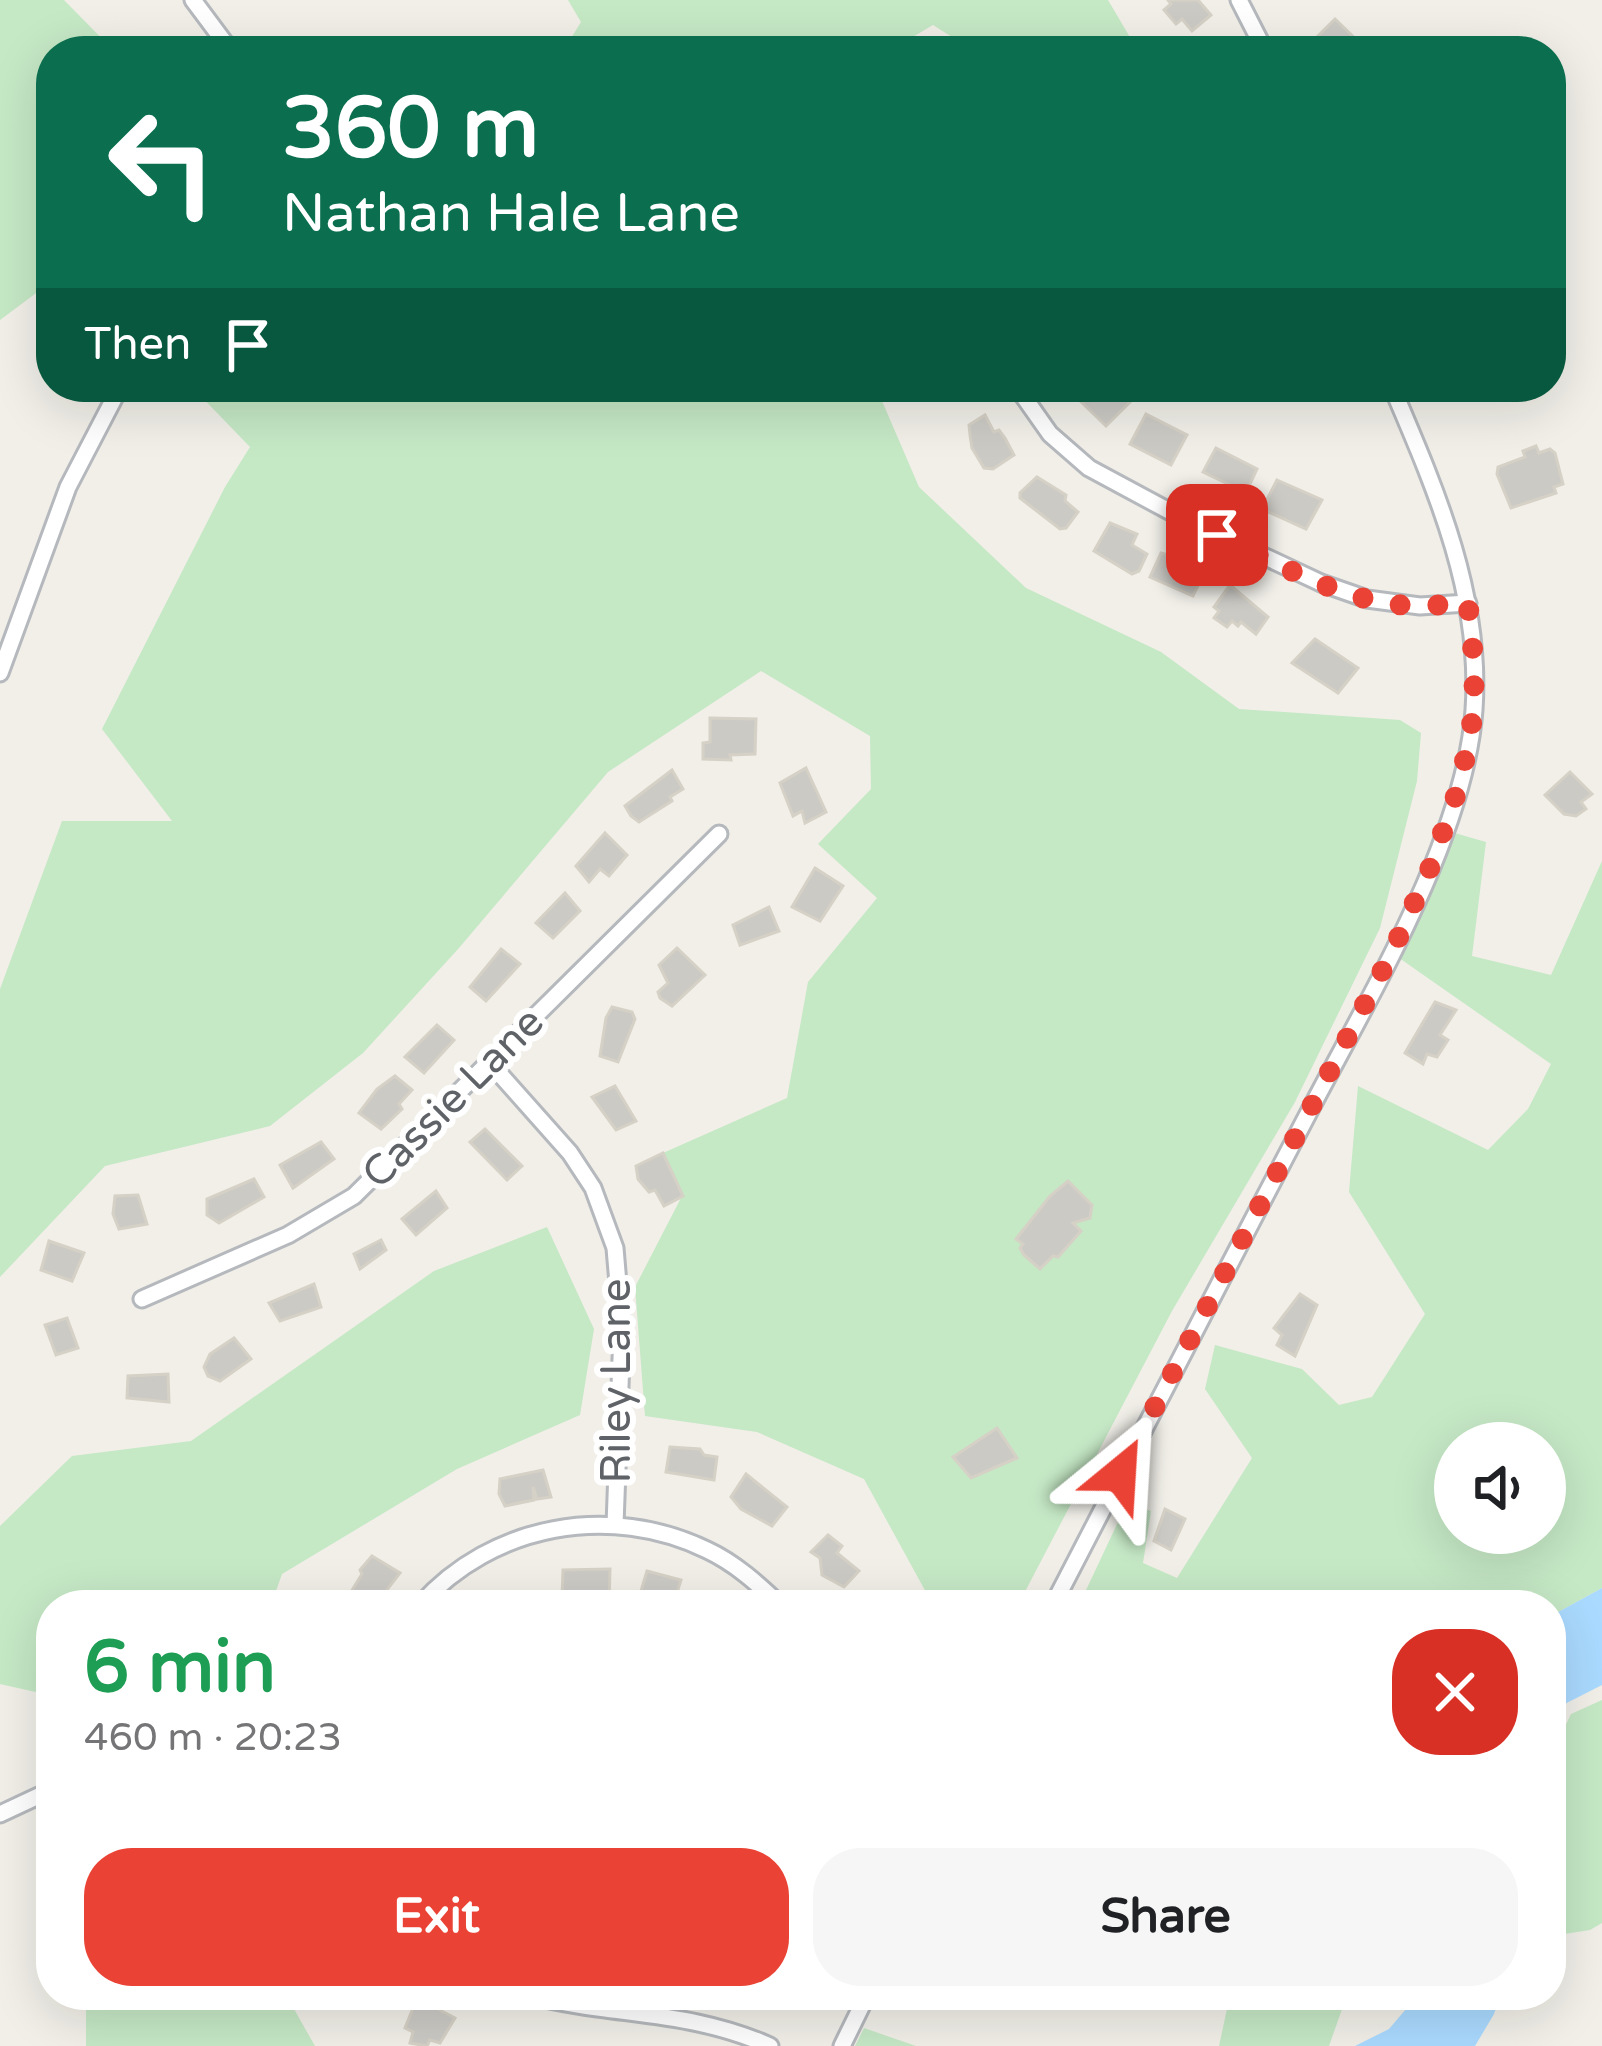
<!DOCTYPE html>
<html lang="en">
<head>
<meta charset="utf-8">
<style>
  body { margin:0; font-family:"Varela Round",sans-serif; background:#f6f6f6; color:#202124; height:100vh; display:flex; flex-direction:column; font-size:45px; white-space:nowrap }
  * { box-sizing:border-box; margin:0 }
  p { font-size:39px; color:#757577 }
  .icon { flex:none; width:66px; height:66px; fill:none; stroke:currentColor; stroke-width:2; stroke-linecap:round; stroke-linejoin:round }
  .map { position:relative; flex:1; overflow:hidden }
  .sheet { position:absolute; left:36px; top:1590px; width:1530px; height:420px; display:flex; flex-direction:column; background:#fff; border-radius:48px; box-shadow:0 12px 48px #0002 }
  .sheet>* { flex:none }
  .top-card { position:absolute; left:36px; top:36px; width:1530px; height:366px; border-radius:48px; box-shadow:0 12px 48px #0002; background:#0b6e4f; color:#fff; overflow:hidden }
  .tools { position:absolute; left:1434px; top:1422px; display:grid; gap:24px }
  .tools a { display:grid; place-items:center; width:132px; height:132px; border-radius:50%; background:#fff; box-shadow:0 12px 48px #0002; font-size:60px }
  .pin { position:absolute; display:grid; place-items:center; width:102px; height:102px; color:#fff; margin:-51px; border-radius:24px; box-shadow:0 6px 18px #0006 }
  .me { position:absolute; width:132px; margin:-66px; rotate:27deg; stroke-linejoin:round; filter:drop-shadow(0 0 9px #0008) }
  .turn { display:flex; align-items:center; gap:42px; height:252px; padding:0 48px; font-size:54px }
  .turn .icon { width:156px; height:156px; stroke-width:2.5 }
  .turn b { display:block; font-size:84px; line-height:102px }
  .then { display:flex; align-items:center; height:114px; padding:0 48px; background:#0003; gap:24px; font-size:45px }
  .round { display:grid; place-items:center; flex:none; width:126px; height:126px; border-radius:48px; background:#f6f6f6 }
  .overview { display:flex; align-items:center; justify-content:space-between; height:204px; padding:0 48px }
  h1 { font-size:72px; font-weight:700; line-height:90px; color:#1e9e55 }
  .cta { display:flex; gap:24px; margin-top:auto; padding:24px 48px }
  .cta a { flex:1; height:138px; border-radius:48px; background:#ea4335; color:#fff; font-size:48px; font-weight:700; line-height:138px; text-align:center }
  .cta a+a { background:#f6f6f6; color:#202124 }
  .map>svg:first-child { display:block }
</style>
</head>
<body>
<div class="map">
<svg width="1602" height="2046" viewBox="0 0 1602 2046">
  <rect width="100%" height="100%" fill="#f1efe8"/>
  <!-- green -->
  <g fill="#c5e8c5" fill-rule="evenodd">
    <polygon points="0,0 64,0 114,51 51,51 51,282 0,320"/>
    <polygon points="568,0 1108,0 1131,39 1244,48 1245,51 974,51 933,25 889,51 563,51 581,22"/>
    <polygon points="192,387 876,387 919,487 1026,588 1161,652 1239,709 1400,720 1421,733 1417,781 1380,928 1295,1102 1172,1311 1018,1605 933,1605 864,1479 757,1432 645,1416 635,1287 682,1196 663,1153 787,1098 808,982 877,898 818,844 871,789 870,736 761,671 608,772 459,948 363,1053 270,1126 105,1166 0,1277 0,989 62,821 172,821 102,729 225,487 250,447"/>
    <path d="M1444,830L1486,842L1472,956L1551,975L1602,861V1588L1551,1616V1605H1079L1127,1503L1151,1511L1143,1563L1177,1578L1252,1458L1205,1389L1215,1345L1302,1369L1339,1405L1372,1397L1425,1314L1349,1192L1358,1086L1488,1150L1528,1109L1551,1064L1392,953ZM1455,1443H1545V1533H1455Z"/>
    <polygon points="547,1227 594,1329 580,1415 457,1469 282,1574 271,1605 51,1605 51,1703 49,1695 0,1684 0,1526 72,1456 191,1441 434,1271"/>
    <polygon points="1602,1700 1602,1923 1590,1930 1551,1936 1551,1756 1571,1714"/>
    <polygon points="86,1995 286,1995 315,2046 86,2046"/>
    <polygon points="1230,1995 1347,1995 1329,2046 1219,2046"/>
    <polygon points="864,2028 916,2046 855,2046"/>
  </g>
  <!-- water -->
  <g fill="#aadaff">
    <polygon points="1602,1588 1602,1685 1551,1711 1551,1616"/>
    <polygon points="1418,1995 1500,1995 1494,2014 1475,2046 1355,2046 1389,2029"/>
  </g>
  <!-- building -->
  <g fill="#cccac5" stroke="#d6d1c6" stroke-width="3">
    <polygon points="1168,0 1198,0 1211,15 1192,31 1182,19 1176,24 1164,10 1171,4"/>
    <polygon points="1335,19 1368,51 1322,51 1312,42"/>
    <polygon points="1076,387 1114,387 1130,402 1106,426 1071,392"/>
    <polygon points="1146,414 1187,435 1171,465 1130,444"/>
    <polygon points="985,415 994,432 999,430 1005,438 1014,455 993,469 984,468 972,448 970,435 969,425"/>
    <polygon points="1536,446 1539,453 1550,449 1555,453 1563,484 1554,487 1556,493 1511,508 1497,474 1498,467 1525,457 1523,451"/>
    <polygon points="1216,448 1257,469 1243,499 1224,490 1228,484 1203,472"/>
    <polygon points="1037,477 1066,495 1065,501 1078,512 1066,528 1060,529 1020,498 1020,493"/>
    <polygon points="1277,480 1322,500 1306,529 1262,509"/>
    <polygon points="1110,523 1137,534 1132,545 1147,554 1139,571 1132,574 1094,551"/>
    <polygon points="1161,553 1207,566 1193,596 1150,577"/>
    <polygon points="1230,585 1268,617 1256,634 1241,622 1238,626 1232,621 1227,627 1214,618 1219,611 1214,607"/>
    <polygon points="1315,639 1358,668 1338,693 1292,663"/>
    <polygon points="710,718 756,719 755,754 730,755 731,760 703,759 703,743 710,742"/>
    <polygon points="806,768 826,812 805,823 802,811 793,816 780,783"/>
    <polygon points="672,770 683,789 670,797 672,801 639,822 631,816 625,806"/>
    <polygon points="1570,772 1592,794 1581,802 1586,809 1576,816 1564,814 1545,795"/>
    <polygon points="605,833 627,855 609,876 600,869 589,882 576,866"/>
    <polygon points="815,868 843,886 820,921 792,907"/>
    <polygon points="565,893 580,911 553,938 536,923"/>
    <polygon points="769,907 779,931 740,945 733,925"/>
    <polygon points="677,948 705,975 672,1006 660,998 658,992 668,983 659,965"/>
    <polygon points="501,949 520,964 486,1001 470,987"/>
    <polygon points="1435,1002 1456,1010 1440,1035 1448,1040 1437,1057 1427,1054 1423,1064 1405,1053"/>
    <polygon points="612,1007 632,1012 635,1019 618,1062 600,1056 606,1018"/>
    <polygon points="437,1025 454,1040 424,1073 405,1057"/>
    <polygon points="395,1076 412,1090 399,1104 402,1109 381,1129 359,1113 377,1089"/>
    <polygon points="615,1086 636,1121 616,1130 592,1097"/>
    <polygon points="485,1129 522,1166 507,1180 470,1142"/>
    <polygon points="321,1142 334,1159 293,1188 280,1165"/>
    <polygon points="663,1153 683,1196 664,1206 655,1190 649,1192 638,1179 636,1166"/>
    <polygon points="254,1179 264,1197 219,1223 207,1215 207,1199"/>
    <polygon points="1068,1181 1092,1205 1090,1218 1073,1223 1081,1231 1058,1257 1053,1256 1040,1269 1024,1255 1020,1248 1023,1244 1016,1239 1050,1196"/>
    <polygon points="436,1191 447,1208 416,1235 402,1219"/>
    <polygon points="138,1195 147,1224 119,1229 113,1214 115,1196"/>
    <polygon points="381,1240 386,1250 360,1269 354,1254"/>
    <polygon points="49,1241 84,1253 72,1281 41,1270"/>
    <polygon points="314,1284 321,1307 280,1321 269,1303"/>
    <polygon points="1300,1294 1317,1305 1295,1356 1277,1345 1282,1335 1274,1328"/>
    <polygon points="67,1318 78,1348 56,1355 45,1325"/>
    <polygon points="234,1338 251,1359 220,1381 208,1376 204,1367 210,1354"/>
    <polygon points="168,1374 169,1402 127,1398 128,1376"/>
    <polygon points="997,1428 1017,1458 971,1478 953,1457"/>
    <polygon points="670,1447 700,1449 704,1455 717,1457 714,1480 666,1472"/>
    <polygon points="543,1470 551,1497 537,1499 533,1487 534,1500 505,1506 499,1494 500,1479"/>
    <polygon points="746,1474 787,1507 772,1526 741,1509 731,1497"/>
    <polygon points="1165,1509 1185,1519 1171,1550 1154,1541"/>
    <polygon points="828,1535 842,1546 837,1553 859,1571 844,1587 822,1575 820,1558 811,1552"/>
    <polygon points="372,1556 400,1573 375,1605 357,1605 346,1600 362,1574 360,1570"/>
    <polygon points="610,1569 609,1603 592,1605 591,1598 562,1598 563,1570"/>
    <polygon points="647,1571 681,1580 673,1605 638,1601"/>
    <polygon points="538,1592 544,1605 494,1605 521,1594"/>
    <polygon points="417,1998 455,2018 440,2043 430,2040 427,2046 410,2043 413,2032 405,2028"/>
  </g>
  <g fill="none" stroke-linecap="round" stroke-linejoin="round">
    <defs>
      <g id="minor">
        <polyline points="193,0 231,51"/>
        <polyline points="1239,0 1265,51"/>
        <polyline points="1017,387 1050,434 1089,468 1182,518 1321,583 1367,599 1420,606 1468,603"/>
        <polyline points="0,673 68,487 120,387"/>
        <polyline points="490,1063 570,1153 593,1188 615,1248 622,1331 615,1525"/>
        <polyline points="142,1299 288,1235 354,1196 719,834"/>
        <path d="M420,1605C492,1524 610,1503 707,1550C735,1563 758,1584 780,1605"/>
        <path d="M1053,1605C1138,1441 1223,1276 1309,1112C1368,999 1465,838 1474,710C1482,595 1436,490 1392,387"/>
        <polyline points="0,1814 47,1792"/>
        <path d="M529,1995C613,2017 687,2009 770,2046"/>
        <polyline points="842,2046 867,1995"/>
      </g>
    </defs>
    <!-- minor casing -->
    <use href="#minor" stroke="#b5b8bc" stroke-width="21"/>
    <!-- minor -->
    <use href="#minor" stroke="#fff" stroke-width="15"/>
  </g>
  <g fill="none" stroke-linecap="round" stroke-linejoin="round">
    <!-- route -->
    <path stroke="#ea4335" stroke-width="21" stroke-dasharray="0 37.8" d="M1120,1474L1392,952L1430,868L1457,792L1471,734L1475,671L1468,603C1446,604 1424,607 1402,605C1337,599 1275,562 1217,535"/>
  </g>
  <g text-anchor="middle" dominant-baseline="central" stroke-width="12" stroke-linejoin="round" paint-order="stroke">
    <!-- street labels -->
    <g font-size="42" fill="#5f6368" stroke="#fff">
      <text transform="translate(453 1098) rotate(-45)">Cassie Lane</text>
      <text transform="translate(616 1381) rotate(-90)">Riley Lane</text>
    </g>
  </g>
</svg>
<div class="tools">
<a><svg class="icon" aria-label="sound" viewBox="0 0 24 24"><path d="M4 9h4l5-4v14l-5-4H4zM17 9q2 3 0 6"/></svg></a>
</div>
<div class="pin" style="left:1217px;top:535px;background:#d93025"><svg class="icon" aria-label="arrive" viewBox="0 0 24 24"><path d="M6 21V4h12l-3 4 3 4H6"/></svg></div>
<svg class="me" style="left:1120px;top:1474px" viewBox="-20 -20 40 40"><path d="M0-17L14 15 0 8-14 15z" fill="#ea4335" stroke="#fff" stroke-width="4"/></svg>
<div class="top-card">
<div class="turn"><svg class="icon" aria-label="left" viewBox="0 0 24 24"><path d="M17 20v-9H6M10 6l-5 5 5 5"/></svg><div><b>360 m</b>Nathan Hale Lane</div></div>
<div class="then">Then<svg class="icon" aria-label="arrive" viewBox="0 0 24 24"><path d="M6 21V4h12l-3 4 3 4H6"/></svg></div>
</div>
<section class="sheet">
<div class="overview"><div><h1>6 min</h1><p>460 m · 20:23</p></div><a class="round" style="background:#d93025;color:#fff"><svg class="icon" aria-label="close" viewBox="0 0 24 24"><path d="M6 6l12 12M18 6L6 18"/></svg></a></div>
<div class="cta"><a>Exit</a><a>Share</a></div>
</section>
</div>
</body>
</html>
